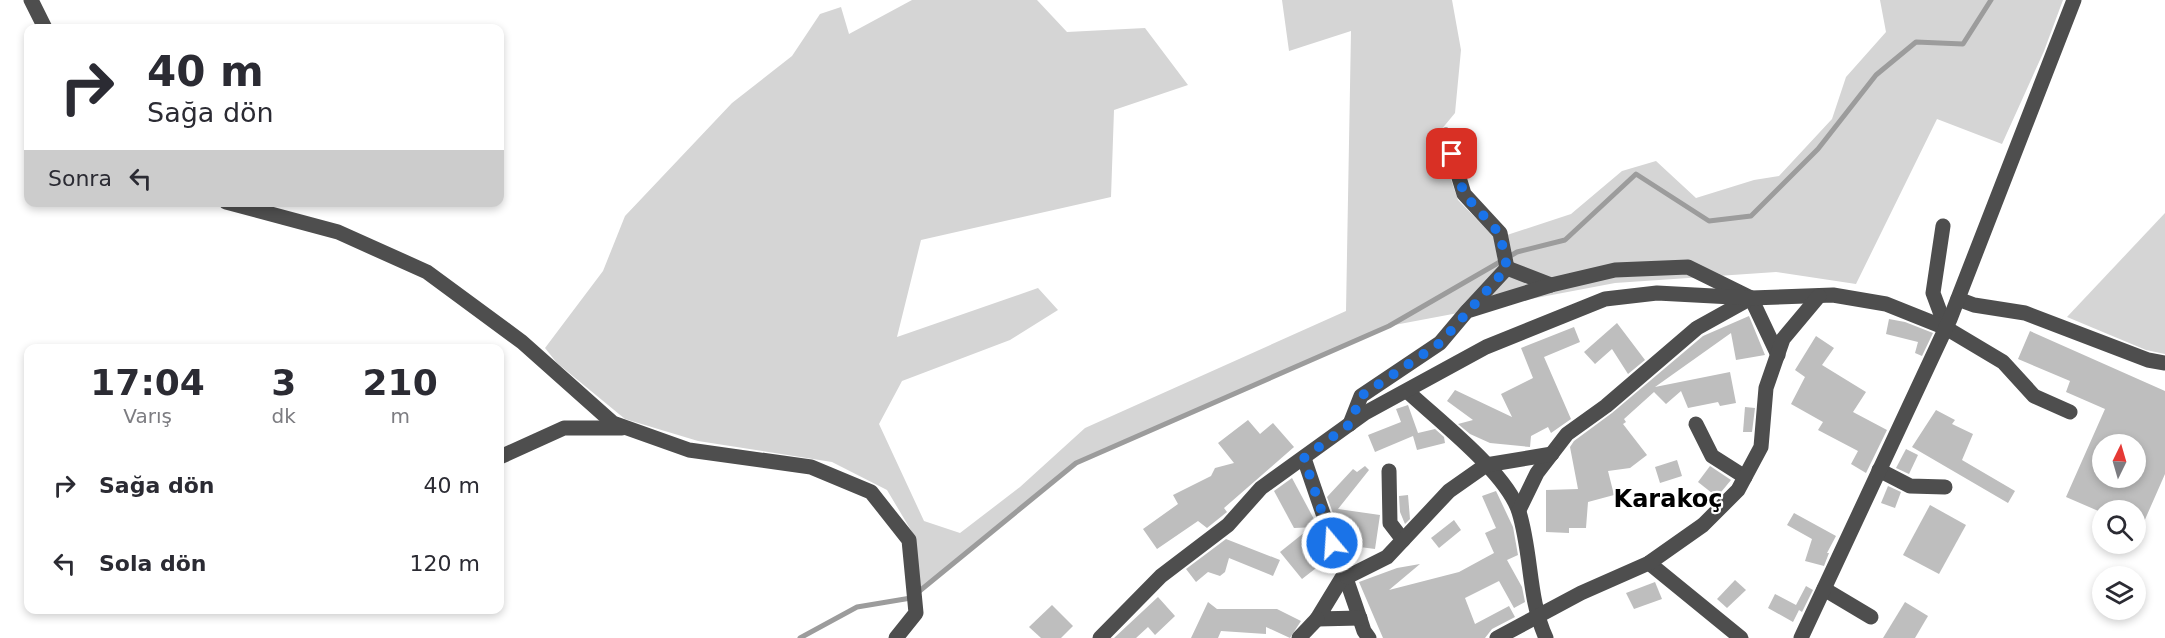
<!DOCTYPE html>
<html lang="tr">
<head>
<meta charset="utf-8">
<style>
  body { margin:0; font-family:"DejaVu Sans",sans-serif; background:#f2f2f3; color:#2b2b33; height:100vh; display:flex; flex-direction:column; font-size:22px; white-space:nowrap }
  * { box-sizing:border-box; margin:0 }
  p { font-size:20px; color:#7c7c81 }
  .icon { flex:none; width:33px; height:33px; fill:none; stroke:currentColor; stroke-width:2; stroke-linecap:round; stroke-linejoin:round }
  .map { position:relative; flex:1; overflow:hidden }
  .details { position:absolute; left:24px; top:344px; width:480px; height:270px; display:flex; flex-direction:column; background:#fff; border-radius:12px; box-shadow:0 3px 9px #0003 }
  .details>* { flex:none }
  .top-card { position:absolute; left:24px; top:24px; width:480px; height:183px; border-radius:12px; box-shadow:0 3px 9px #0003; background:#fff; color:#2b2b33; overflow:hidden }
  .needle { width:39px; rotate:5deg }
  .fabs { position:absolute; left:2092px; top:434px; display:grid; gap:12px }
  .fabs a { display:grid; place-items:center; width:54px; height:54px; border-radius:50%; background:#fff; box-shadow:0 3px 9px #0003; font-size:30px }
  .pin { position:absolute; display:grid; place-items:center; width:51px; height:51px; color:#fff; margin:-26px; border-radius:12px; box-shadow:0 3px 9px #0006 }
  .me { position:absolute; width:66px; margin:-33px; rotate:342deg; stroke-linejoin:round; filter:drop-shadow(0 0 4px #0008) }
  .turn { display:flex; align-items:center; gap:21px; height:126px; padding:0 24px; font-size:27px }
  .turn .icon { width:78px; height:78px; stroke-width:2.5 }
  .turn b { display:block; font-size:42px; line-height:51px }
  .then { display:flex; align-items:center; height:57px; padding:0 24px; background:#0003; gap:12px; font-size:22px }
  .eta { display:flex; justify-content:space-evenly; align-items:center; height:102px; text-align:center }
  .eta b { font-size:36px; font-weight:800; line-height:42px }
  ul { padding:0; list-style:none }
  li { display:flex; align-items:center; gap:18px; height:78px; padding:0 24px }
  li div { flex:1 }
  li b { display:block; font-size:22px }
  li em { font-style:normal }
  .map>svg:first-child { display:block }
</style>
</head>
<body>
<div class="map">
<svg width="2165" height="638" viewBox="0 0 2165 638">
  <rect width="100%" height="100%" fill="#fff"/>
  <!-- green -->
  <g fill="#d5d5d5">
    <polygon points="912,0 1037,0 1067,32 1145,28 1188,85 1114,110 1111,197 921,240 897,337 1038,288 1058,310 1010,340 902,381 879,424 924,521 960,533 1020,487 1085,428 1346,311 1351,31 1289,51 1282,0 1452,0 1461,50 1455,113 1436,136 1458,200 1494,237 1499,267 1458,313 1389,326 1076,463 920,591 915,537 887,490 832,462 698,441 625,419 557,363 545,348 603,271 625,216 732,103 792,56 820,14 841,7 849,34"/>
    <polygon points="1880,0 2063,0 2044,51 2002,144 1937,119 1856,284 1776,272 1615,283 1467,311 1507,268 1507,235 1571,214 1622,171 1656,161 1696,198 1754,180 1779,176 1832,119 1846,77 1886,32"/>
    <polygon points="2165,213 2165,354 2146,350 2067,317"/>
  </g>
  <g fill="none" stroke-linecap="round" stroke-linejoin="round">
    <!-- stream -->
    <polyline stroke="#9c9c9c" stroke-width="5" points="800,638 857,607 911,598 1076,463 1389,326 1517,252 1565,240 1636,174 1709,221 1751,216 1818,149 1876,75 1916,42 1963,44 1991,0"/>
  </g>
  <!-- building -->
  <g fill="#bebebe" fill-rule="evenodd">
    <polygon points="1749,316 1765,355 1736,360 1731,333 1655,387 1730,372 1736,403 1720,406 1718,402 1688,408 1681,391 1666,404 1654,392 1624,419 1626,422 1623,424 1647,455 1630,468 1608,471 1614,495 1588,502 1586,528 1569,528 1569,533 1546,532 1546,490 1578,489 1570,447 1574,441 1612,413 1703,336"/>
    <polygon points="1889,319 1905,322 1933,333 1922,356 1915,353 1918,342 1886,334"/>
    <polygon points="1617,323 1645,360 1628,374 1612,349 1595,364 1584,352"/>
    <polygon points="1574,327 1580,342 1544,357 1571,419 1551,433 1548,427 1531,436 1530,447 1490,443 1470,434 1458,424 1473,420 1447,401 1455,390 1512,417 1501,394 1533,378 1521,348"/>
    <path d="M2030,331L2165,391V474L2136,540V510H2103V513L2066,497L2105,409L2066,392L2070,381L2018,359ZM2103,444H2136V477H2103Z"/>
    <polygon points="1816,336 1834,348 1822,365 1866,392 1853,412 1887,430 1866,473 1851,464 1858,451 1818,430 1823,422 1791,404 1805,377 1795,370"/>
    <polygon points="1408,405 1418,433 1435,429 1444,437 1445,443 1417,450 1413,436 1375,452 1368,435 1401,422 1396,409"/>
    <polygon points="1745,407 1755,408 1752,432 1743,432"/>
    <polygon points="1936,410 1955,420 1952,424 1973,434 1962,460 2015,491 2008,503 1912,447"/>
    <polygon points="1248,420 1260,434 1273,423 1294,447 1224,508 1227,512 1207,528 1198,521 1157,549 1143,529 1178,504 1173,495 1211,476 1215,468 1234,463 1218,443"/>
    <polygon points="1906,449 1918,455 1909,474 1896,468"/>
    <polygon points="1677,460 1682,476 1660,483 1655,467"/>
    <polygon points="1365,466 1369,470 1338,509 1380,515 1375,549 1345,545 1347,526 1338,527 1327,497 1353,469 1357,472"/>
    <polygon points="1710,466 1731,480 1717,497 1698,482"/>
    <polygon points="1292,478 1315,521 1318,527 1294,528 1274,491"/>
    <polygon points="1888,486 1901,492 1895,508 1881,503"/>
    <polygon points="1496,491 1513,527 1518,555 1507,560 1522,587 1525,602 1514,608 1499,581 1465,598 1475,624 1509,606 1515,617 1492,629 1485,638 1383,638 1359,582 1397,568 1420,564 1389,590 1459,572 1494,553 1485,533 1496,528 1482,496"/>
    <polygon points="1408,495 1410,519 1405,524 1400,512 1399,496"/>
    <polygon points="1930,505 1966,525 1939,574 1903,555"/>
    <polygon points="1794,513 1836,536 1827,553 1829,553 1824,566 1805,561 1812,539 1787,525"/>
    <polygon points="1454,520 1461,530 1439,548 1431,538"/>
    <polygon points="1305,532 1325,555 1317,562 1320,565 1302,579 1280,552"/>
    <polygon points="1226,539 1280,560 1273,576 1229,558 1225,572 1220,576 1208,572 1196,582 1186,569"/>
    <polygon points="1735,580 1746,590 1727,608 1717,599"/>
    <polygon points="1655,582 1662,599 1634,609 1626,593"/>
    <polygon points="1806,586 1813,590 1802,612 1799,610 1793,622 1768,608 1775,594 1796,605"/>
    <polygon points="1158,597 1175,616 1155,635 1148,627 1136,638 1114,638"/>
    <polygon points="1208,602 1217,609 1277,609 1301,621 1290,638 1266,627 1266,634 1221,631 1218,638 1191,638"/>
    <polygon points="1905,602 1928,616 1915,638 1883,638"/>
    <polygon points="1052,605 1073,626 1061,638 1041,638 1029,627"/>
  </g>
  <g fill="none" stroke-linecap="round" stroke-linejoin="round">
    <!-- minor -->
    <g stroke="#4e4e4e" stroke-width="15">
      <polyline points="31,0 45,28"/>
      <polyline points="1446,135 1464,194 1500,233 1507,268 1469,309"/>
      <polyline points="226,202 338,232 427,272 522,342 613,423 689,450 811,467 871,492 909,540 916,613 896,638"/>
      <polyline points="1943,226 1933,293 1946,328"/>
      <polyline points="1507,268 1551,285"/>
      <polyline points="1958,299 1974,305 2025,313 2148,360 2165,363"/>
      <path d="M1407,391C1438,420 1507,473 1519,512C1532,554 1528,599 1546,638"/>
      <polyline points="1350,424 1361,396 1440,343 1467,311 1551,285 1615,270 1688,267 1751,298 1778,355"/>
      <polyline points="1696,424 1712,456 1745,477"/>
      <polyline points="500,457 564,428 622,428"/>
      <path d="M1304,458C1323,516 1345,573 1364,631L1369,638"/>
      <polyline points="1879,470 1910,486 1945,487"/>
      <polyline points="1389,471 1390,523 1403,540"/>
      <polyline points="1519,510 1537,473 1567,434 1606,406 1697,328 1751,298"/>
      <polyline points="1649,563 1741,638"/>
      <polyline points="1345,573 1317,619 1360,618"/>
      <polyline points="1347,577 1387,557 1449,491 1486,465 1552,454"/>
      <polyline points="1824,589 1871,617"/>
      <polyline points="1100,638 1161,576 1228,525 1261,488 1365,413 1486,347 1605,299 1657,293 1751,298 1833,295 1886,304 1946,328 2003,362 2034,396 2070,412"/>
      <polyline points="1299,638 1317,619"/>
      <polyline points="1497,638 1581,593 1649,563 1703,525 1738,490 1761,447 1766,388 1783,339 1819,296"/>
      <polyline points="1801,638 1950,319 2074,0"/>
    </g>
  </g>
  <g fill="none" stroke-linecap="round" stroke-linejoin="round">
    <!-- route -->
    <polyline stroke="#1a73e8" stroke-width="10" stroke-dasharray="0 18" points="1332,543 1304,458 1350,424 1361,396 1440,343 1507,268 1500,234 1464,194 1452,154"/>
  </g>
  <g text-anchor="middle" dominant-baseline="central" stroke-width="4.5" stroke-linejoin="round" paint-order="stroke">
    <!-- quarter labels -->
    <g font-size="24" font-weight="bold" fill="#000" stroke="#fff">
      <text x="1668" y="499">Karakoç</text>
    </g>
  </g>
</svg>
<div class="fabs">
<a><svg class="needle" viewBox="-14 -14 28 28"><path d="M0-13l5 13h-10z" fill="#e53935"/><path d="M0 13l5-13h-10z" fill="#7c7c81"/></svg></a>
<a><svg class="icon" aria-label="search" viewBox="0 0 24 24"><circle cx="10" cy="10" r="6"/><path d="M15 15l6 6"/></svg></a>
<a><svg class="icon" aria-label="layers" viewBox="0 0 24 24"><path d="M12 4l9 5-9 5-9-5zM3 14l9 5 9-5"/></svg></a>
</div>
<div class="pin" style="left:1452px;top:154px;background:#d93025"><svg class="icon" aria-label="arrive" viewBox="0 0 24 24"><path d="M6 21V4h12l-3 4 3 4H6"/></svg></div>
<svg class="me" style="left:1332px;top:543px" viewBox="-20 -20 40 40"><circle r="17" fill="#1a73e8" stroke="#fff" stroke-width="3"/><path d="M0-11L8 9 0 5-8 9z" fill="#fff"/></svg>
<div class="top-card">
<div class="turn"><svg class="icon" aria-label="right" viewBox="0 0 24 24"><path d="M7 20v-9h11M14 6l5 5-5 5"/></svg><div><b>40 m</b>Sağa dön</div></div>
<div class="then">Sonra<svg class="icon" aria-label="left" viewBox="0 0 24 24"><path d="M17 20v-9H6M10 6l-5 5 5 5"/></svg></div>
</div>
<section class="details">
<div class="eta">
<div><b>17:04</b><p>Varış</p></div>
<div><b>3</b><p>dk</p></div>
<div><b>210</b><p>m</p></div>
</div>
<ul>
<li><svg class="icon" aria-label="right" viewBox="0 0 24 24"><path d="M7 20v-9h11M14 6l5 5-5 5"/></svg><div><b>Sağa dön</b></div><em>40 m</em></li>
<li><svg class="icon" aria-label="left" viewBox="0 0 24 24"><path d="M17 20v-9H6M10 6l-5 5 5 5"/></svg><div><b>Sola dön</b></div><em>120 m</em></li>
</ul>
</section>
</div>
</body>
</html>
